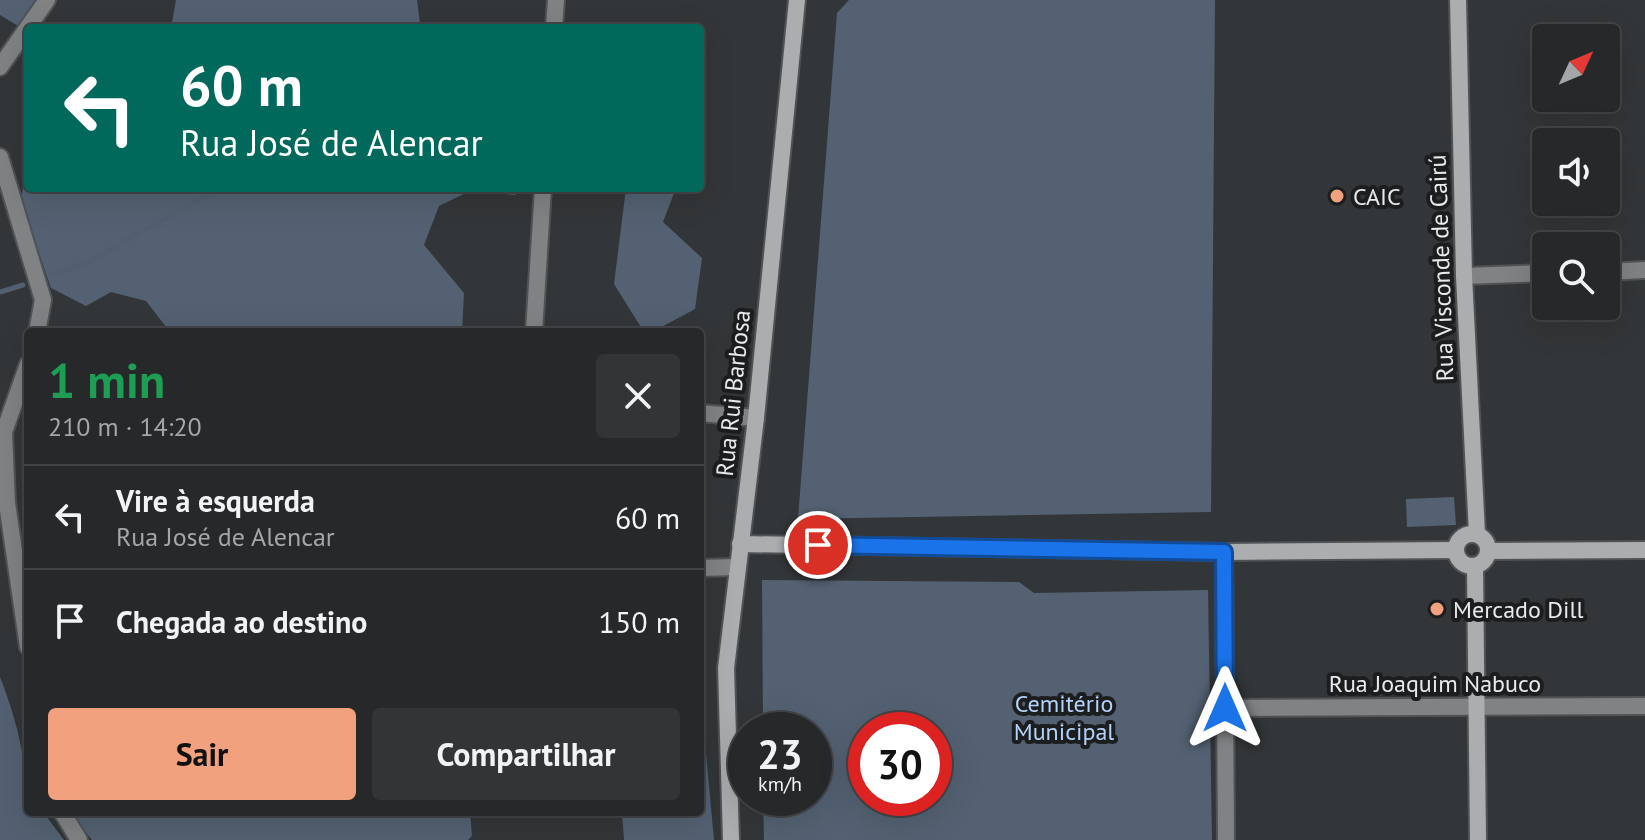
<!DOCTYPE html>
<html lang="pt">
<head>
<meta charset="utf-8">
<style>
  body { margin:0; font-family:"PT Sans",sans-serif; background:#323436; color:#f1f3f6; height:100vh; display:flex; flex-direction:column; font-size:30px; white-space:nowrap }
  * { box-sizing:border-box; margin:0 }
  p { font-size:26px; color:#a4a6a8 }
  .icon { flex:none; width:44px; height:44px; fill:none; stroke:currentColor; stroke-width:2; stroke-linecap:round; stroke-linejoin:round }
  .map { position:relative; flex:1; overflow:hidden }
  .panel { position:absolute; left:24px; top:328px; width:680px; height:488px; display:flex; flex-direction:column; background:#26282a; border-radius:8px; box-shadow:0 8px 32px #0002,0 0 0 2px #424447 }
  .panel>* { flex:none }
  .banner { position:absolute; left:24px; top:24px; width:680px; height:168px; border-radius:8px; box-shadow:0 8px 32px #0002,0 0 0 2px #424447; background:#00695c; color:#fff; overflow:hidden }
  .needle { width:52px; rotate:46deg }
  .controls { position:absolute; left:1532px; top:24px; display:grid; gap:16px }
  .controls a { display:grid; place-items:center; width:88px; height:88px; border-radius:8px; background:#26282a; box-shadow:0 8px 32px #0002,0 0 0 2px #424447; font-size:40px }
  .speed { position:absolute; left:728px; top:712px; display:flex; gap:16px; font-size:40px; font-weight:700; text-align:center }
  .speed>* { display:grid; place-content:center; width:104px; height:104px; border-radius:50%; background:#26282a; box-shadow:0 8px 32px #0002,0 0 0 2px #424447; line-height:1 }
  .speed small { font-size:20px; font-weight:400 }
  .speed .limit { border:12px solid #d22; background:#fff; color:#111 }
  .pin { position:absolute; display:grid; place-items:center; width:68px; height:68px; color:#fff; margin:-34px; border:4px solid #fff; border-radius:50%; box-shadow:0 2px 8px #0007 }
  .me { position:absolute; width:88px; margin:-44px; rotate:0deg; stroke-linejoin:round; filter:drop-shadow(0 0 6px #0008) }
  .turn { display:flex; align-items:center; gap:28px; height:168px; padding:0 24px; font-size:36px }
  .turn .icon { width:104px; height:104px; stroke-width:2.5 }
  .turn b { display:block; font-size:56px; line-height:68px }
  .round { display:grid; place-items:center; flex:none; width:84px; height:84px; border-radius:8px; background:#323436 }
  .head { display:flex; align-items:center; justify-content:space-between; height:136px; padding:0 24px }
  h1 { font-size:48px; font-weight:700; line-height:60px; color:#1e9e55 }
  .button { display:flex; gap:16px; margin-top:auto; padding:16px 24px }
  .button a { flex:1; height:92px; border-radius:8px; background:#f1a17d; color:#111; font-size:32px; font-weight:700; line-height:92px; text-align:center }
  .button a+a { background:#323436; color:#f1f3f6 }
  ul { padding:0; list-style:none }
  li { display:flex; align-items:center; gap:24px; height:104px; padding:0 24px; border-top:2px solid #424447 }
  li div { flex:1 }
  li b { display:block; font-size:30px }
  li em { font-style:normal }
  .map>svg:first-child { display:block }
</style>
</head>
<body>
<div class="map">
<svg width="1645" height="840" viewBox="0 0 1645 840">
  <rect width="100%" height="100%" fill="#333638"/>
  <!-- green -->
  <g fill="#536172" fill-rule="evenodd">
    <polygon points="0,0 38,0 20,27 0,15"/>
    <polygon points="176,0 417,0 420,24 419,28 171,28"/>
    <polygon points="849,0 1215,0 1211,512 798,519 837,13"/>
    <polygon points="28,151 28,188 523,188 515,195 472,190 439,206 424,245 464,293 462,332 170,332 146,301 111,292 86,306 51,288 21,201"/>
    <polygon points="626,188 676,188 663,222 702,258 695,309 652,332 644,332 614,284"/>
    <polygon points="1454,497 1456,525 1407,527 1406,499"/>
    <path d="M762,580L1019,582L1034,593L1208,590L1212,840H764L763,798H814V730H763ZM866,730H934V798H866Z"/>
    <path d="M0,677C17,720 28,766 28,812H43L64,840H0Z"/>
    <polygon points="700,688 714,840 624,840 622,812 700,812"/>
    <polygon points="70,812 470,812 472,836 468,840 92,840"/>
  </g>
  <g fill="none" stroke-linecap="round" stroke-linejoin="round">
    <!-- stream -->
    <g stroke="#525f70" stroke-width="5">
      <polyline points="51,275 86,263 220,188"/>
      <polyline points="0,292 23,285"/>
    </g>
    <defs>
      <g id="street">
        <polyline points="554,28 556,0"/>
        <polyline points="0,67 47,0"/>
        <polyline points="0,157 43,300 37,332"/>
        <polyline points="1606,272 1645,270"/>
        <polyline points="1464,276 1546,273"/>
        <polyline points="534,332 543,188"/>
        <polyline points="28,364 4,432 7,503 28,647"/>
        <polyline points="700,413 756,418"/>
        <polyline points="1224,552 1226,840"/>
        <polyline points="700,568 737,567"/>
        <polyline points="1225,708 1645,706"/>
        <polyline points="62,812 79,840"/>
      </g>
      <g id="secondary">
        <polyline points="1458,0 1464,276 1477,534"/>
        <circle cx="1472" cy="550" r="16"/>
        <polyline points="740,544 1224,552 1456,550"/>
        <polyline points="1489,551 1645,550"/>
        <polyline points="1475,567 1478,840"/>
        <polyline points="731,840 726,668 756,418 797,0"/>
      </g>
    </defs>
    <!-- street casing -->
    <use href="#street" stroke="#505355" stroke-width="20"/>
    <!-- secondary casing -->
    <use href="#secondary" stroke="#505355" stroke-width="20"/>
    <!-- street -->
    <use href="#street" stroke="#818283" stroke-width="16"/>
    <!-- secondary -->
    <use href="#secondary" stroke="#abadaf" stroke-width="16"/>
  </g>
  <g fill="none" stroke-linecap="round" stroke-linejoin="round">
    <defs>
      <polyline id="route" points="818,545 1224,552 1225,708"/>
    </defs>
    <!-- route casing -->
    <use href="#route" stroke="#114b97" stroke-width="20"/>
    <!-- route -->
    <use href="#route" stroke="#1a73e8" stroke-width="14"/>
  </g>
  <!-- markers -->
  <g fill="#f1a17d" stroke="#1c1d1e" stroke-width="3">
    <circle cx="1337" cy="196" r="8"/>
    <circle cx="1437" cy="609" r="8"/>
  </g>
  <g text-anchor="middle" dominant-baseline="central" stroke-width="8" stroke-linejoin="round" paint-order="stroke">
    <!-- poi labels -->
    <g font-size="24" fill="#e9eaec" stroke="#1c1d1e" text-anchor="start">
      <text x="1353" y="196">CAIC</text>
      <text x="1453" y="609">Mercado Dill</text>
    </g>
    <!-- street labels -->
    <g font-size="24" fill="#e9eaec" stroke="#1c1d1e">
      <text transform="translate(1441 268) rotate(-92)">Rua Visconde de Cairú</text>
      <text transform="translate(733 393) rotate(-84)">Rua Rui Barbosa</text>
      <text x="1435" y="683">Rua Joaquim Nabuco</text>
    </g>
    <!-- park labels -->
    <g font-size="24" fill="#b4d3fa" stroke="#1c1d1e">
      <text x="1064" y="703">Cemitério<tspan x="1064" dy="28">Municipal</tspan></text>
    </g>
  </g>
</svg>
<div class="controls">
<a><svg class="needle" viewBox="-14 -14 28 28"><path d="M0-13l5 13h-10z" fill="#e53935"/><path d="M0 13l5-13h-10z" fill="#a4a6a8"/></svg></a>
<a><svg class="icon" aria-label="sound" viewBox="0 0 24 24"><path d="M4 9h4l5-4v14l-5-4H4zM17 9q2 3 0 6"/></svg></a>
<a><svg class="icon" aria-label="search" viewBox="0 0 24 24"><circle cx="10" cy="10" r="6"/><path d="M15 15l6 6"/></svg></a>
</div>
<div class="speed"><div>23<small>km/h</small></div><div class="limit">30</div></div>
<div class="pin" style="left:818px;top:545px;background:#d93025"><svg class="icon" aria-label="arrive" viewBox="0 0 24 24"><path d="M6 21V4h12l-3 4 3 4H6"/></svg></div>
<svg class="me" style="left:1225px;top:708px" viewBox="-20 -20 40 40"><path d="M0-17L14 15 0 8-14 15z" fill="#1a73e8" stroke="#fff" stroke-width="4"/></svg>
<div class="banner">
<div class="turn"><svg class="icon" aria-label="left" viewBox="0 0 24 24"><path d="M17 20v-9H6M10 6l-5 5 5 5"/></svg><div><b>60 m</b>Rua José de Alencar</div></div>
</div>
<section class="panel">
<div class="head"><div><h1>1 min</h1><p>210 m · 14:20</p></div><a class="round"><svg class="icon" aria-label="close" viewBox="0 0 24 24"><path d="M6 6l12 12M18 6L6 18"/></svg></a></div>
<ul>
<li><svg class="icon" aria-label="left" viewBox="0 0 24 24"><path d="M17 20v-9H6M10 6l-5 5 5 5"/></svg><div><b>Vire à esquerda</b><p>Rua José de Alencar</p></div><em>60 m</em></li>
<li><svg class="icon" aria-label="arrive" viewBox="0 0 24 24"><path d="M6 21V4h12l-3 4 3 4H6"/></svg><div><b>Chegada ao destino</b></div><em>150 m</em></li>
</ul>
<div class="button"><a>Sair</a><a>Compartilhar</a></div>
</section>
</div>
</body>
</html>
